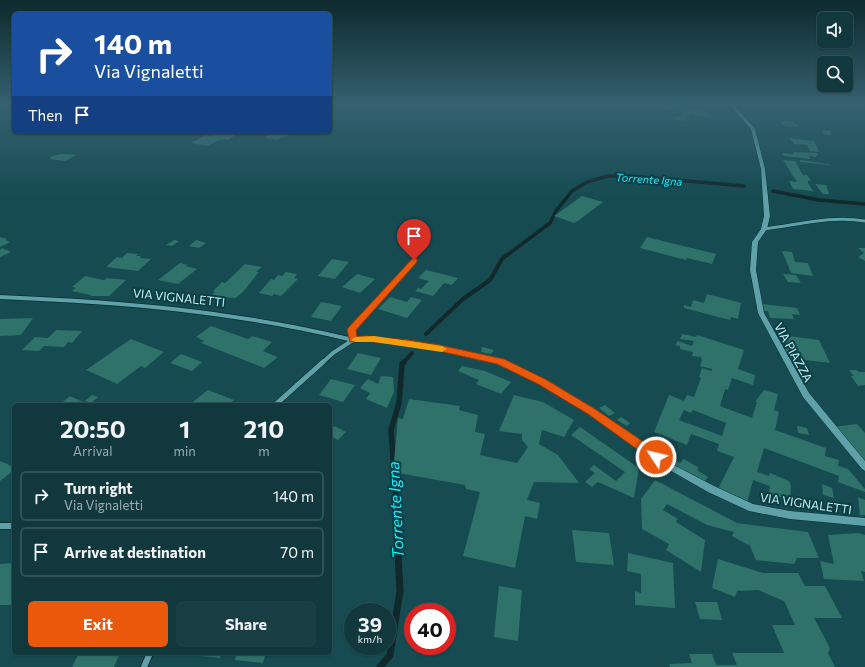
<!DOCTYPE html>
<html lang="en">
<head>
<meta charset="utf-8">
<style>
  body { margin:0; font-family:Commissioner,sans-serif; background:#193f44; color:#f1f3f6; height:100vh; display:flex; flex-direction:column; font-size:15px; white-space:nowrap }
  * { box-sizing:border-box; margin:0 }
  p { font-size:13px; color:#9cacb0 }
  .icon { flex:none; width:22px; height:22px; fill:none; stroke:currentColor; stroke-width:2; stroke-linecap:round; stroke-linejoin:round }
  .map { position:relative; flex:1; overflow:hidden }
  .drawer { position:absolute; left:12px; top:403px; width:320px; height:252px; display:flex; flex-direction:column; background:#10383d; border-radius:6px; box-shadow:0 1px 3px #0004,0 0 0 1px #305257 }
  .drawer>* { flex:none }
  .banner { position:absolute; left:12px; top:12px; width:320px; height:122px; border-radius:6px; box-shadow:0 1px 3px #0004,0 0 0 1px #305257; background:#1a4fa0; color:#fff; overflow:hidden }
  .fabs { position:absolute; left:817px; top:12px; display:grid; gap:8px }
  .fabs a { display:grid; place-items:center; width:36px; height:36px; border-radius:6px; background:#10383d; box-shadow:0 1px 3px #0004,0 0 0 1px #305257; font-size:20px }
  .speed { position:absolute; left:344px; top:603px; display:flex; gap:8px; font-size:20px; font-weight:700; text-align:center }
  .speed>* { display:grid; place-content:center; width:52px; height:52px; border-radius:50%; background:#10383d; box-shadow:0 1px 3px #0004,0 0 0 1px #305257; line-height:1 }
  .speed small { font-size:10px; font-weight:400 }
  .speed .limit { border:6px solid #d22; background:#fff; color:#111 }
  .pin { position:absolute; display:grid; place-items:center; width:34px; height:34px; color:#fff; margin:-41px -17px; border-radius:50% 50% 50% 0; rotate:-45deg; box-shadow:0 0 4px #0007 }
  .pin .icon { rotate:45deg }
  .me { position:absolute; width:44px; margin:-22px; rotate:305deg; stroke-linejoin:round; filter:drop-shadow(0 0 3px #0008) }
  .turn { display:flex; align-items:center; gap:14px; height:84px; padding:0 16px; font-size:18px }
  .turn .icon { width:52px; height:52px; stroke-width:2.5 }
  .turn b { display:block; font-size:28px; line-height:34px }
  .then { display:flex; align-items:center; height:38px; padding:0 16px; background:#0003; gap:8px; font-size:15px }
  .eta { display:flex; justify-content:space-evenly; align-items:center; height:68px; text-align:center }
  .eta b { font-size:24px; font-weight:700; line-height:28px }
  .button { display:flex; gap:8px; margin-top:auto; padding:8px 16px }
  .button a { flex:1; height:46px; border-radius:6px; background:#ea580c; color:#fff; font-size:16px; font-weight:700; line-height:46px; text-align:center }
  .button a+a { background:#193f44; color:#f1f3f6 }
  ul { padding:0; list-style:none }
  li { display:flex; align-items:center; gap:12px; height:50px; margin:0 8px 6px; padding:0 8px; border:2px solid #305257; border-radius:6px }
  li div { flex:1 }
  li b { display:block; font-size:15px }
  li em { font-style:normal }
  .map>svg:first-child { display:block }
</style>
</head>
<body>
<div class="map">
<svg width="865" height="667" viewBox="0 0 865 667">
  <rect width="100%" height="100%" fill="#154b51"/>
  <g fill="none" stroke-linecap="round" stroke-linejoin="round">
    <!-- stream-far3 -->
    <g stroke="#12292c" stroke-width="3.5">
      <polyline points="773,191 819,200 865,204"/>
      <polyline points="506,256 550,223 556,211 572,191 587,182 608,176 630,176 744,186"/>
    </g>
    <!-- stream-far2 -->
    <g stroke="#12292c" stroke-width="4">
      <polyline points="426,334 463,299 490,280 502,259 507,255"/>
      <polyline points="403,363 412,353"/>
    </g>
    <!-- stream-far1 -->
    <polyline stroke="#12292c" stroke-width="5.5" points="396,498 391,430 399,403 402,364 404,362"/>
    <!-- stream -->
    <polyline stroke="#12292c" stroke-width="7" points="380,667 390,655 400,591 395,497"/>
  </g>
  <!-- building -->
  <g fill="#2e726a" fill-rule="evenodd">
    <polygon points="671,104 683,105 681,107 708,112 706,114 712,115 710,117 691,114 684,121 672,119 675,116 679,117 683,112 657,108 661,105 668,106"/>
    <polygon points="780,121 794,122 799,127 784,126"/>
    <polygon points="822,130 831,131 831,135 823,134"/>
    <polygon points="221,132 240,132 228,140 222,139 207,146 191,143 207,135 211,136"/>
    <polygon points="276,132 288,132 292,134 276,140 264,137"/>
    <polygon points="790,138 814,141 819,152 810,151 807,145 794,144"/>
    <polygon points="793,152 817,153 818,155 816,155 817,157 809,156 810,159 784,156 782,153 794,154"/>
    <polygon points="60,154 67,154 77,155 65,161 49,159 52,158 48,158"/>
    <polygon points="783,160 795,161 803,175 807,175 811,181 808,181 808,183 813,191 793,189 789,181 797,182"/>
    <polygon points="800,160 829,164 829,165 800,162"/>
    <polygon points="815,184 826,185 829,194 823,194"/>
    <polygon points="582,196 603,202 578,221 574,223 554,216"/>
    <polygon points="0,237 7,239 5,240 10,242 0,247"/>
    <polygon points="647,237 716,254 712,264 687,258 686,260 640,248"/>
    <polygon points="174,240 179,241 172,246 166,245"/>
    <polygon points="196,240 206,243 199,248 189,246"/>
    <polygon points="2,248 11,252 0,257 0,250"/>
    <polygon points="858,248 865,248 865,261 858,257 864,253"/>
    <polygon points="782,251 792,252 795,262 808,263 813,276 791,273"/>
    <polygon points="127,253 138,254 136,256 141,256 140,258 151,259 138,271 106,267 117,257 122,258"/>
    <polygon points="332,259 349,262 335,279 318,276"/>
    <polygon points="180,263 188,265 185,266 197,269 178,284 158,280"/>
    <polygon points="245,264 262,267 256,272 259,272 243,292 235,298 211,296 215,292 213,291 222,282 225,283"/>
    <polygon points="426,270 458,278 452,285 444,283 433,296 415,291 418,288 421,289 429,281 418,278"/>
    <polygon points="286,272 297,274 294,278 298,279 281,296 274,294 272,296 259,293 271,279 274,280 278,275 282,276"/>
    <polygon points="357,274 375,279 360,293 342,287"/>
    <polygon points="783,274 796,275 801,283 788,282"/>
    <polygon points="85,276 104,280 107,278 126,280 109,296 90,296 91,295 72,291 76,288 72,287"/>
    <polygon points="707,294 741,303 738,319 731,317 730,320 684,308 684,305 691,307 693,300 704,303"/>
    <polygon points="390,297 407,302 411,297 422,300 407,318 378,309"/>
    <polygon points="321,302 342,306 331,321 311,317"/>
    <polygon points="762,304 797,308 800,315 792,314 794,319 770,318 768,311 764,311"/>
    <polygon points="33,318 21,335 0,336 0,319"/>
    <polygon points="211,326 248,339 252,336 272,342 263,351 278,357 264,368 201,343 204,341 196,337"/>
    <polygon points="56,330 82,331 72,343 68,342 64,347 44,346 39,351 22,350 35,337 48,338"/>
    <path d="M682,334L696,337L697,335L744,350L738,369L755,375L753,385L732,378L728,390L725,389L720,406L752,418L757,402H755L764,390L778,394L774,410L779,412L775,430L826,448L825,456L839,460L838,466L848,469L865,489V492L838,482L839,476L764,448L757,472L769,476L770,473L789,481L791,486L790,503L787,494L786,499L769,493L770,486L753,480L746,507L716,493L734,457L717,451L719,444L691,434L687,445L654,432L669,395L684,401L687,395L694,397L701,378L699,377L702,368L712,371V369L700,366L702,360L701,357L692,356L693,352L680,349V346L675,345L678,341L692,346L694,341L680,339ZM684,410L691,413L693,410L726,423L722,436L679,420Z"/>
    <polygon points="782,335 819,340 830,363 788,358"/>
    <polygon points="131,339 164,352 145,368 141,366 117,384 86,370"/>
    <polygon points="482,347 494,350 491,354 481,352"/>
    <polygon points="358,353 381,358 371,375 347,369"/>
    <polygon points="181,354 202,362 192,371 170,363"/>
    <polygon points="462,366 485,371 511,382 501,394 476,384 479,380 458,371"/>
    <polygon points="849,370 856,370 859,372 865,372 865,385 858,386 851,376 854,376"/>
    <polygon points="381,376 393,377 394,392 387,408 366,399 370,393 360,388 368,379 378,384"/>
    <polygon points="331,379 355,385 343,402 319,395"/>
    <polygon points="208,390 234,400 229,405 189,405"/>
    <polygon points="92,395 98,397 91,403 85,401"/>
    <polygon points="514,395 543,402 574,420 564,437 542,430 539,444 558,455 579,483 534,482 527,500 540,503 537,519 525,516 515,568 463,556 480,492 466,489 465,485 393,472 398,418 403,419 409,399 460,406 459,410 478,415 475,432 485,434 480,455 517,463 528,447 522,440 522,434 499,431"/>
    <polygon points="70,396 85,403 82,405 59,405"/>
    <polygon points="605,405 615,413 609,416 599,408"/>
    <polygon points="621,417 630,423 627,426 617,420"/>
    <polygon points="857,424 865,433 865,460 860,460 833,427"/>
    <polygon points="334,426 346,432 338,440 330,436 330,430"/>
    <polygon points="797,426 807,428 809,435 798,433"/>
    <polygon points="580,427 639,468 634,498 598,482 592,487 585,482 595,473 589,469 594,465 616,481 625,472 571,435"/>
    <polygon points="684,459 699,468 697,470 708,477 703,483 673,466 677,461 680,463"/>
    <polygon points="0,461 14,467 14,470 0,481"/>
    <polygon points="655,480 737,523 808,532 819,558 797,558 794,564 756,560 749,544 748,545 732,536 734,532 707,525 667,504 663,510 678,519 676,522 705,540 701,572 666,550 669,544 642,529 641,499"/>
    <polygon points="822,484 832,488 834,498 823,495"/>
    <polygon points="858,497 865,500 865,515 860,515"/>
    <polygon points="572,530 609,533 614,565 576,562"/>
    <polygon points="858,533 865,535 865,572 861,571 864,581 824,579 820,561 834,564 828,535"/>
    <polygon points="628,553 673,563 675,608 635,605 635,591 641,593 641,574 627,571"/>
    <polygon points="718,559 763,573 798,573 805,586 825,586 842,618 814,618 830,648 828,653 835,667 670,667 669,664 692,663 689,654 712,654 716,665 737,665 732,653 784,653 772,625 795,625 784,601 758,590 737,591 735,597 712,588"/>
    <polygon points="14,563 14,603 13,605 0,605 0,564"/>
    <polygon points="499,586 522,590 518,641 494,637"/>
    <polygon points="695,602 717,602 722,620 700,619"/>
    <polygon points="79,653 120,653 114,667 72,667"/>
    <polygon points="171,653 221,653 220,658"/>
    <polygon points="237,653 266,653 263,663 235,660"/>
  </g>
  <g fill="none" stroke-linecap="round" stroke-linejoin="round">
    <defs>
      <path id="minor-far3" d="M764,229C798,225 831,215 865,221"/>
      <g id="minor-far2">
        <path d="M0,297C122,302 234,311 353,340"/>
        <polyline points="353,340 352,330 414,260"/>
        <polyline points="322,363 333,353 353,340"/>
      </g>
      <polyline id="minor-far1" points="275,405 323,362"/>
      <g id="minor">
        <polyline points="0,526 14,526"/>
        <polyline points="144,667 150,653"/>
      </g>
      <g id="tertiary">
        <polygon points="729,104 733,104 755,129 765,169 770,216 767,229 758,242 756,270 764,313 809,393 865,461 865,471 862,469 803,397 758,313 750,270 752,242 761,229 764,216 761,169 751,129"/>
        <polygon points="374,337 409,341 503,359 545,379 595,410 672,464 714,486 753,504 790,511 865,518 865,526 790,519 749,511 708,492 666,468 589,414 539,383 498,363 409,345 374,341 353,342 349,340 353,338"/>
      </g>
    </defs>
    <!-- minor-far3 casing -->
    <use href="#minor-far3" stroke="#092f33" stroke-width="4"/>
    <!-- minor-far2 casing -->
    <use href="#minor-far2" stroke="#092f33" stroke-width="5.5"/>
    <!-- minor-far1 casing -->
    <use href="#minor-far1" stroke="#092f33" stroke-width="6"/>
    <!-- minor casing -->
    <use href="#minor" stroke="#092f33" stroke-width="8"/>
    <!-- tertiary casing -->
    <use href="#tertiary" stroke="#092f33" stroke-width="1"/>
    <!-- minor-far3 -->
    <use href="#minor-far3" stroke="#5ea1a9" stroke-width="3"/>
    <!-- minor-far2 -->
    <use href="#minor-far2" stroke="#5ea1a9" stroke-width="4"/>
    <!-- minor-far1 -->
    <use href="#minor-far1" stroke="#5ea1a9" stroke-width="5"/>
    <!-- minor -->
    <use href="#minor" stroke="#5ea1a9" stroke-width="6"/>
    <!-- tertiary -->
    <use href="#tertiary" fill="#5ea1a9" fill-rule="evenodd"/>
  </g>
  <!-- sky -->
  <linearGradient id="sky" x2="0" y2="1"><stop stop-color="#0c292d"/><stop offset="0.53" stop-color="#356170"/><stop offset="1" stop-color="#356170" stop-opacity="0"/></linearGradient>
  <rect width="865" height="197" fill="url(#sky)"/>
  <!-- route -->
  <polygon fill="#ea580c" stroke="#983908" points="414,258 417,259 417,262 356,330 357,337 366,336 409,340 439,345 504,359 545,379 595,409 660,453 662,457 660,460 656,461 652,460 588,414 538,384 497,364 439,351 409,346 366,341 350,342 347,330 348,328 412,259"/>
  <!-- slow -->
  <polygon fill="#f59e0b" points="374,336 442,346 447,349 442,352 374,342 355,342 351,340 355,337"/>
  <g text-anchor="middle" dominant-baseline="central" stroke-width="4" stroke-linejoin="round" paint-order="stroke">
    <!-- far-water labels -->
    <g font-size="11" font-style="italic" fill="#1ae9fc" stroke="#064046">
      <text transform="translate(649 179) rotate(4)">Torrente Igna</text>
    </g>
    <!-- street labels -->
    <g font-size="12" fill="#c9eaee" stroke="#064046">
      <text transform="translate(179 297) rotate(6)">VIA VIGNALETTI</text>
      <text transform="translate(794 352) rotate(61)">VIA PIAZZA</text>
      <text transform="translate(806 503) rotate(8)">VIA VIGNALETTI</text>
    </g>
    <!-- near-water labels -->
    <g font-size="16" font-style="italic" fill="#1ae9fc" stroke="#064046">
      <text transform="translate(395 510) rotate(-93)">Torrente Igna</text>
    </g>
  </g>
</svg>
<div class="fabs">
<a><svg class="icon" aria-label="sound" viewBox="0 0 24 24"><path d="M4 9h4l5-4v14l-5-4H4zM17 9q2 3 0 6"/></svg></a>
<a><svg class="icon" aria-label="search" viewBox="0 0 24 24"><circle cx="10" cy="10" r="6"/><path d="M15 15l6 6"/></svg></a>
</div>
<div class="speed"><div>39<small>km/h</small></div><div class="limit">40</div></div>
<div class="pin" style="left:414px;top:260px;background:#d93025"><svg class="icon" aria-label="arrive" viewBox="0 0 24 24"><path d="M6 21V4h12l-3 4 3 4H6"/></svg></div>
<svg class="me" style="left:656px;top:457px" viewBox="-20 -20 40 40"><circle r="17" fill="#ea580c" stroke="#fff" stroke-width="3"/><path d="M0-11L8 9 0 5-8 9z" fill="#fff"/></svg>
<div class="banner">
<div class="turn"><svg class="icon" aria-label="right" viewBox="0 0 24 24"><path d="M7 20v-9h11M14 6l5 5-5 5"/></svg><div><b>140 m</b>Via Vignaletti</div></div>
<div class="then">Then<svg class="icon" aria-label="arrive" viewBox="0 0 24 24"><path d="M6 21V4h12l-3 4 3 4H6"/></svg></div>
</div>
<section class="drawer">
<div class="eta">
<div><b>20:50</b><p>Arrival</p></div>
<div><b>1</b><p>min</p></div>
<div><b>210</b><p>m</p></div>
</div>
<ul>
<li><svg class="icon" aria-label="right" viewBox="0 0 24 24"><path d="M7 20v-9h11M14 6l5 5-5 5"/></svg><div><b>Turn right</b><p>Via Vignaletti</p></div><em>140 m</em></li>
<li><svg class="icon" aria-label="arrive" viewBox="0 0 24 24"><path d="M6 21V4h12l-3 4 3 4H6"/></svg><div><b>Arrive at destination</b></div><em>70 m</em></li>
</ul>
<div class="button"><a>Exit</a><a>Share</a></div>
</section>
</div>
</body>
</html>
